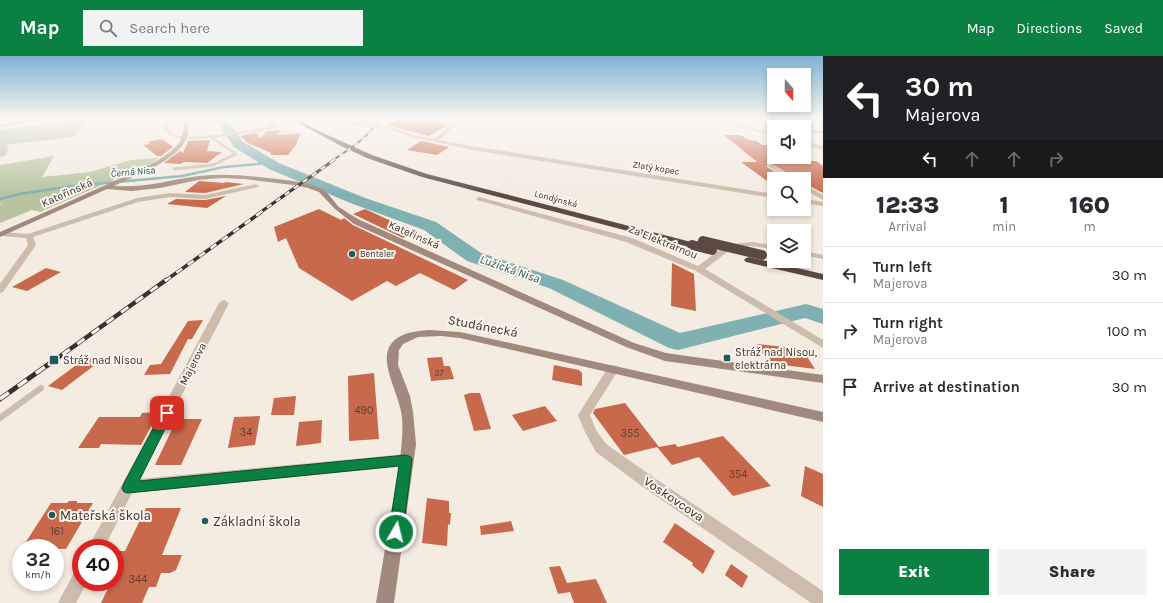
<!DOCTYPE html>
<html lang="en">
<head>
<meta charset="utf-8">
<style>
  body { margin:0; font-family:Karla,sans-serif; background:#f2f2f3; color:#2b2b33; height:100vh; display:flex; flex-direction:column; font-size:15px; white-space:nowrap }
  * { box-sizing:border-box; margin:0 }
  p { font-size:13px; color:#7c7c81 }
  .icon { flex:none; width:22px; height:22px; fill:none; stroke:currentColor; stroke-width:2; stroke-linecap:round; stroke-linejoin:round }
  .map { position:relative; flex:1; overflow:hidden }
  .drawer { display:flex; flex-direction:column; background:#fff; width:340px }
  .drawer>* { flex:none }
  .guide { background:#202124; color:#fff; overflow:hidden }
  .needle { width:26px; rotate:160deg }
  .controls { position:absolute; left:767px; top:12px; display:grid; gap:8px }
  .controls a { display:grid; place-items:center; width:44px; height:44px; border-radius:0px; background:#fff; box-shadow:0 2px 6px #0003; font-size:20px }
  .speed { position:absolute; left:12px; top:483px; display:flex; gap:8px; font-size:20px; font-weight:700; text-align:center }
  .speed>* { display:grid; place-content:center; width:52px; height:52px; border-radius:50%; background:#fff; box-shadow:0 2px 6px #0003; line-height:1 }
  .speed small { font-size:10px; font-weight:400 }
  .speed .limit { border:6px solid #d22; background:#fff; color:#111 }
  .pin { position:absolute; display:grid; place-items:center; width:34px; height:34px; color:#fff; margin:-17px; border-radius:8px; box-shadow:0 2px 6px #0006 }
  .me { position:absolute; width:44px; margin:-22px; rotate:8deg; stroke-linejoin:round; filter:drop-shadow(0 0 3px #0008) }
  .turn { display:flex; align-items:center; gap:14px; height:84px; padding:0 16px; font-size:18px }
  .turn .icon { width:52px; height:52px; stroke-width:2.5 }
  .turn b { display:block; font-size:28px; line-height:34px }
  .lanes { display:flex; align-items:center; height:38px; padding:0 16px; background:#0003; justify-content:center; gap:20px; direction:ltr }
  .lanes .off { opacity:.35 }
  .eta { display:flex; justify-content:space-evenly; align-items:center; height:68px; text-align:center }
  .eta b { font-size:24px; font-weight:800; line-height:28px }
  .action { display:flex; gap:8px; margin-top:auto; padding:8px 16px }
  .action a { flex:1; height:46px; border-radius:0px; background:#0b8043; color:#fff; font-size:16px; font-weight:800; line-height:46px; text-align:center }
  .action a+a { background:#f2f2f3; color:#2b2b33 }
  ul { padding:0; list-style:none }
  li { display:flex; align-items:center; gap:12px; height:56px; padding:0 16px; border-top:1px solid #e1e1e2 }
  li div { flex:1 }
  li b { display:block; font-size:15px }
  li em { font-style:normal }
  header { display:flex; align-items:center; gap:24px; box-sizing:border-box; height:56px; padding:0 20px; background:#0b8043; color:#fff }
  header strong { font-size:19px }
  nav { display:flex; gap:22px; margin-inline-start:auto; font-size:14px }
  .search { width:280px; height:36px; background:#f2f2f3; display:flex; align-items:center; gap:10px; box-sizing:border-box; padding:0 14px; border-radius:0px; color:#7c7c81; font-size:15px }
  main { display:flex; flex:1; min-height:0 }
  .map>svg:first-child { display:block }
</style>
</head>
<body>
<header>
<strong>Map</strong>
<div class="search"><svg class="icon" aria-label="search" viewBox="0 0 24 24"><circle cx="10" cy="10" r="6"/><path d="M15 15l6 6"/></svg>Search here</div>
<nav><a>Map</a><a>Directions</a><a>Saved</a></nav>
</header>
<main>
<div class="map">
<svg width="823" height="547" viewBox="0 0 823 547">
  <rect width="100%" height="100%" fill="#f4ebe1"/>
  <!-- green -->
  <g fill="#b8c4a0">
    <polygon points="88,63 79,73 74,81 6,89 9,91 5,100 0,101 0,74"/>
    <polygon points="54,100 42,121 90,116 131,104 158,102 152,107 40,156 32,154 0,167 0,149 2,148 0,148 0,109"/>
  </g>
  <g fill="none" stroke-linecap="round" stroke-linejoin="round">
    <!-- stream-far1 -->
    <g stroke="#7fb0b2" stroke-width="2">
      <polyline points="768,62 798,71"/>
      <polyline points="804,73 823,77"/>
    </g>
    <!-- stream -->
    <polyline stroke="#7fb0b2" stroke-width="2.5" points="0,143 20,138 72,130 182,120 224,111 269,107"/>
    <!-- river -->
    <polygon fill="#7fb0b2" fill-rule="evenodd" points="215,62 226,62 242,85 279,107 365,142 436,166 481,197 563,224 680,277 806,248 823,253 823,268 805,262 678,294 669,292 549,232 467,205 424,174 353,148 269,113 234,91"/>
  </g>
  <!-- building -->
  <g fill="#c8694b">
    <polygon points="402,62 420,62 447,70 429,80 387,69"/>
    <polygon points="281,74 278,79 301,77 296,89 288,99 271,99 271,97 248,87 240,80 256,77 261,82 266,75"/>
    <polygon points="724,79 740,79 749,84 756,85 763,89 768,89 774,92 774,101 806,102 810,105 816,105 823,110 823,137 804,127 804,123 798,123 770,107 767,109 767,111 786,123 774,123 774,130 741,106 757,106"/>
    <polygon points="162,83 173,91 161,100 157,100 143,89 150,88 147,86"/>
    <polygon points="210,84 207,95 222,96 207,107 184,106 180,108 164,107 180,95 183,97 188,85"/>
    <polygon points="421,85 436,88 449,91 437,99 407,94"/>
    <polygon points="199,125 224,127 226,126 244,128 205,137 185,136"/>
    <polygon points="226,140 207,152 167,148 176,143 205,144"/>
    <polygon points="319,153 341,164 344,162 353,169 468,224 454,234 420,217 396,230 387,225 352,245 299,212 286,182 278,186 274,171"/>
    <polygon points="365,153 402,170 416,175 403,182 353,158"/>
    <polygon points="672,207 694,218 696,255 671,250"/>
    <polygon points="46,212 61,216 27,235 12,231"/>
    <polygon points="203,264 192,283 188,283 170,318 144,319 150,309 161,308 188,265"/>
    <polygon points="757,288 802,293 815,313 768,307"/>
    <polygon points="87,301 100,305 62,334 48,330"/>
    <polygon points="442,301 444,310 450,310 454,323 431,325 427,302"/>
    <polygon points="554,309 579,314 582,317 582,330 552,324"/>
    <polygon points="374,317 379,383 349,385 348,320"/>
    <polygon points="470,337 480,337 491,373 474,375 464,339"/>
    <polygon points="296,340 294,359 271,359 274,342"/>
    <polygon points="625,347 659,391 675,388 678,391 723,380 771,430 733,440 699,401 672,409 657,391 624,399 593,357 595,353"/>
    <polygon points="545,350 557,365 523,375 512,359"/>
    <polygon points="159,356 141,389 101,388 99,392 78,392 99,361 140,361 142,357"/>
    <polygon points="260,360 255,389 228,392 234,361"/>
    <polygon points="177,363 202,363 181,409 155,409"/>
    <polygon points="322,364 321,387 296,390 299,366"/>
    <polygon points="805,410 823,418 823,451 801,440"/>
    <polygon points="427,442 449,445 449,457 451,457 450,469 448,468 447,490 422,487"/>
    <polygon points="69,445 77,445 77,447 93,447 66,493 22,492 51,447 67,447"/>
    <polygon points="146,452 181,452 162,499 182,499 176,514 170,517 161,517 156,531 149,531 142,547 101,547 111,526 115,526 115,501 118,495 125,495"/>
    <polygon points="511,465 514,475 481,479 480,470"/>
    <polygon points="675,467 715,495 703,518 692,509 693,507 663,486"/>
    <polygon points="731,508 748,520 742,532 725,519"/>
    <polygon points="560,510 567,527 596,523 607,547 574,547 570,536 558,538 549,511"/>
  </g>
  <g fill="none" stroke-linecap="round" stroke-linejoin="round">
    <!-- lane-far2 -->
    <polyline stroke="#cdbbac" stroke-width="2.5" points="209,80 236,98 221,105"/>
    <!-- lane-far1 -->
    <polyline stroke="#cdbbac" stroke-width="3" points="174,113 213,109 223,104"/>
    <!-- lane -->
    <polyline stroke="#cdbbac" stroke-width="6" points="0,362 41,332"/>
    <!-- street -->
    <g fill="#cdbbac" fill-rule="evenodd">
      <polygon points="43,62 56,62 0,71 0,69"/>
      <path d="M168,62H172L166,71C168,73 170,77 173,78C185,86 254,73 271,70L264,62H269L275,67L276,71C267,76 196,85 183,83C174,82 169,79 162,72Z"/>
      <polygon points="322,62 389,71 414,79 434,83 451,69 421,62 432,62 454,66 459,62 464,62 439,84 472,90 774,138 774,142 472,94 413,81 388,73 332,66"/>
      <polygon points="709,62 717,62 774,78 774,80"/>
      <polygon points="804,85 823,90 823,94 804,89"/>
      <polygon points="771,108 795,122 796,123 789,123 769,111 768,110"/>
      <polygon points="256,128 259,130 258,131 205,143 170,141 138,146 33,181 36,189 3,236 0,237 0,228 28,189 26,182 2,180 0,180 0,176 28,178 137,142 170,137 205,139"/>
      <polygon points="804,128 823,139 823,144 804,133"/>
      <polygon points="479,141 632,182 698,210 726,189 751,186 774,189 774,193 751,190 731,193 705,213 823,284 823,292 696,215 626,186 477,144 476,143"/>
      <polygon points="804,143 823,146 823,150 804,147"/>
      <polygon points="804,195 823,199 823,203 804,199"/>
      <polygon points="224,244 229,247 139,423 406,398 411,400 413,404 411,408 406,410 132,437 104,492 88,492 219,247"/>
      <polygon points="613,309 617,310 619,313 590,359 596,374 606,388 653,421 823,535 823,547 811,547 643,431 596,396 585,376 578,359 609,310"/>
      <polygon points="81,513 81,526 87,526 76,547 58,547 75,515"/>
    </g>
    <!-- secondary -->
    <g fill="#a18a7d" fill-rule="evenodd">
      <path d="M183,62H187C188,68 189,75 187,81C179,105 135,119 114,130C147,132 168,124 199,120C225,117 251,120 278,123C292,125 309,126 322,133C329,137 334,146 339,151C346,156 353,160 360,164L634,287L666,297L823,319V327L665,305L626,291L354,168L335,153L319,136L308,132L293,129L245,123L221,122L198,124L160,132L132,135L107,133L0,181V176C41,158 82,140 123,121C141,112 164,105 178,88C184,80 184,72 183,62Z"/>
      <path d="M429,274L460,276L823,356V366L460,282L441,280L418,281L403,288L399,294L398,309L410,340L413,356L416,388L394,547H376C382,511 388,475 394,439C398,413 404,388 402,361C400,341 382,312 388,294C394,277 415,275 429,274Z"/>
    </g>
    <!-- highway -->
    <g fill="#5c4a42" fill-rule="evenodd">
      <polygon points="289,62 295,62 319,75 372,99 427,118 695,187 697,189 695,191 689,191 422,121 367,102 341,90"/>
      <polygon points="749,201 823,218 823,224 746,206 744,204 746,202"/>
    </g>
    <defs>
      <path id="rail-far4" d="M332,105C349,93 370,81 380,62"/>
      <polyline id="rail-far3" points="258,158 334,104"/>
      <polyline id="rail-far2" points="165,225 260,157"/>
      <polyline id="rail-far1" points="48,309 166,224"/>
      <polyline id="rail" points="0,343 49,308"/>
    </defs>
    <!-- rail-far4 casing -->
    <use href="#rail-far4" stroke="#3b302b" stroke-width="2"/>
    <!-- rail-far3 casing -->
    <use href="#rail-far3" stroke="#3b302b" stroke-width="3"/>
    <!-- rail-far2 casing -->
    <use href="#rail-far2" stroke="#3b302b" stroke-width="3.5"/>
    <!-- rail-far1 casing -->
    <use href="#rail-far1" stroke="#3b302b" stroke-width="4.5"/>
    <!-- rail casing -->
    <use href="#rail" stroke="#3b302b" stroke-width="5"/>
    <!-- rail-far4 -->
    <use href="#rail-far4" stroke="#fbf5ee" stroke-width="1.5" stroke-dasharray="4.5" stroke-linecap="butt"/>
    <!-- rail-far3 -->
    <use href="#rail-far3" stroke="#fbf5ee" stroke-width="2" stroke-dasharray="5.5" stroke-linecap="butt"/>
    <!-- rail-far2 -->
    <use href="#rail-far2" stroke="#fbf5ee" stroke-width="2.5" stroke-dasharray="7" stroke-linecap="butt"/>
    <!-- rail-far1 -->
    <use href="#rail-far1" stroke="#fbf5ee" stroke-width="3" stroke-dasharray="9" stroke-linecap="butt"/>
    <!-- rail -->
    <use href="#rail" stroke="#fbf5ee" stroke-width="3.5" stroke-dasharray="11" stroke-linecap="butt"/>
    <!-- highway-bridge -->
    <g stroke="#5c4a42" stroke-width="10">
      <polyline points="703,185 762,199"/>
      <polyline points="692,189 712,194"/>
    </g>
  </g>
  <!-- sky -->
  <linearGradient id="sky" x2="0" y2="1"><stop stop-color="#7eb2d2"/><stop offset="0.45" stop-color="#faf6f2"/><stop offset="1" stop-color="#faf6f2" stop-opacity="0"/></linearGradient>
  <rect width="823" height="139" fill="url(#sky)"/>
  <!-- route -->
  <polygon fill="#0b8043" stroke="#07532c" points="167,352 171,354 173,357 139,425 406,399 411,401 412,404 403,476 401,481 396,483 391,481 389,476 399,410 128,437 124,436 122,432 124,427 163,354"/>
  <!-- markers -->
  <g fill="#1f5a5e" stroke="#fbf5ee" stroke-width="1.5">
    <circle cx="352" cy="198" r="4"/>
    <rect x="723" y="298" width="8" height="8" rx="2"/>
    <rect x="49" y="299" width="10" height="10" rx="2"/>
    <circle cx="52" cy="459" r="4"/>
    <circle cx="205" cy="465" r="4"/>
  </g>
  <g text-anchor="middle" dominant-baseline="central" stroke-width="4" stroke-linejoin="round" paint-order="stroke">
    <!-- far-street labels -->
    <g font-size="9" fill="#3b302b" stroke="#fbf5ee">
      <text transform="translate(656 112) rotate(9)">Zlatý kopec</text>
      <text transform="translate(556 143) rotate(15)">Londýnská</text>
    </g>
    <!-- far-poi labels -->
    <g font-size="9" fill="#3b302b" stroke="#fbf5ee" text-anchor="start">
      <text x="360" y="198">Benteler</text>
    </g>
    <!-- number labels -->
    <g font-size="9" fill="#5e3e33">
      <text x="439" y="317">37</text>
    </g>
    <!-- far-water labels -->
    <g font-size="10" font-style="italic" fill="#1f5a5e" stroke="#fbf5ee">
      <text transform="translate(133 116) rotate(-5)">Černá Nisa</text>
    </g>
    <!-- street labels -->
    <g font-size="11" fill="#3b302b" stroke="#fbf5ee">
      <text transform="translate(67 137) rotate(-24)">Kateřinská</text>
      <text transform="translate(414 179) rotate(24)">Kateřinská</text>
      <text transform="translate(663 186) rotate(22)">Za Elektrárnou</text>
      <text transform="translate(193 308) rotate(-63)">Majerova</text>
    </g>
    <!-- poi labels -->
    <g font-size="11" fill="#3b302b" stroke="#fbf5ee" text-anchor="start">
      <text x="735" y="296">Stráž nad Nisou,<tspan x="735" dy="13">elektrárna</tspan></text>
      <text x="63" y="304">Stráž nad Nisou</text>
    </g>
    <!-- near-number labels -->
    <g font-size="11" fill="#5e3e33">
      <text x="364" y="354">490</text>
      <text x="246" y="376">34</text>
      <text x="630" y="377">355</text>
      <text x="738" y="418">354</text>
      <text x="57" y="475">161</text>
      <text x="138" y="523">344</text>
    </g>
    <!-- water labels -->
    <g font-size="12" font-style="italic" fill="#1f5a5e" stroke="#fbf5ee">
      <text transform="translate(510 213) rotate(19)">Lužická Nisa</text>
    </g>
    <!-- near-street labels -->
    <g font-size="13" fill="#3b302b" stroke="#fbf5ee">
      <text transform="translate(483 270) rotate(11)">Studánecká</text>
      <text transform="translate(674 443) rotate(34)">Voskovcova</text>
    </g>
    <!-- near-poi labels -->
    <g font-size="13" fill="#3b302b" stroke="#fbf5ee" text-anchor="start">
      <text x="60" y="459">Mateřská škola</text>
      <text x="213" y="465">Základní škola</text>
    </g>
  </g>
</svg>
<div class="controls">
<a><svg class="needle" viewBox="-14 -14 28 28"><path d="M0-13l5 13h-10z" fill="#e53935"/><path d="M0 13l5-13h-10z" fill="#7c7c81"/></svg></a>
<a><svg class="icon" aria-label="sound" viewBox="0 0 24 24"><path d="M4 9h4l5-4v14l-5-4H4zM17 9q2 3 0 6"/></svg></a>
<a><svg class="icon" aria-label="search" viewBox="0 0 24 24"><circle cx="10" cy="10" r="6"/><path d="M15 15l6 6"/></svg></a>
<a><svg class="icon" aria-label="layers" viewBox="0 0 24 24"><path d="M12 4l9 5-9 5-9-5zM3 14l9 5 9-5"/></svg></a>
</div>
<div class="speed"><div>32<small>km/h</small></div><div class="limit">40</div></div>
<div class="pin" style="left:167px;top:357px;background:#d93025"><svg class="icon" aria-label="arrive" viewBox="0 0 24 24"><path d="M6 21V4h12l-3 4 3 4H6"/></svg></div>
<svg class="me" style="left:396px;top:476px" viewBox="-20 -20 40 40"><circle r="17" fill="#0b8043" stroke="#fff" stroke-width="3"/><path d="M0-11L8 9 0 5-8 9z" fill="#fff"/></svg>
</div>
<section class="drawer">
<div class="guide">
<div class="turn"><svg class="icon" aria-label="left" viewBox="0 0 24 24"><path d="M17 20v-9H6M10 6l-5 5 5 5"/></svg><div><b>30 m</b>Majerova</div></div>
<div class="lanes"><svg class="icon" aria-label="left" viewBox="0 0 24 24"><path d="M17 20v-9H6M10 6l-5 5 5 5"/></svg><svg class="icon off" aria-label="ahead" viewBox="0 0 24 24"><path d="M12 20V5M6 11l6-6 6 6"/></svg><svg class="icon off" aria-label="ahead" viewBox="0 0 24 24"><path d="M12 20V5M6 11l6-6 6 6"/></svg><svg class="icon off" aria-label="right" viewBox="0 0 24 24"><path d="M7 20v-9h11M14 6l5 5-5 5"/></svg></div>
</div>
<div class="eta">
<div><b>12:33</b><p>Arrival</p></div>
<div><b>1</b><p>min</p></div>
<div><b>160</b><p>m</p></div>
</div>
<ul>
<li><svg class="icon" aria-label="left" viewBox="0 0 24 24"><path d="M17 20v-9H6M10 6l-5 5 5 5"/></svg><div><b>Turn left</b><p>Majerova</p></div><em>30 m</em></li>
<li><svg class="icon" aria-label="right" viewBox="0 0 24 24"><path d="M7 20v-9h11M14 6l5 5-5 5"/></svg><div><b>Turn right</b><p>Majerova</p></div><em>100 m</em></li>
<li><svg class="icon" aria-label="arrive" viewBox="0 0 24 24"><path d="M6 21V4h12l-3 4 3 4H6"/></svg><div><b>Arrive at destination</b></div><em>30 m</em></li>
</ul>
<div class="action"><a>Exit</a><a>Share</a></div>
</section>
</main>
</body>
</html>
